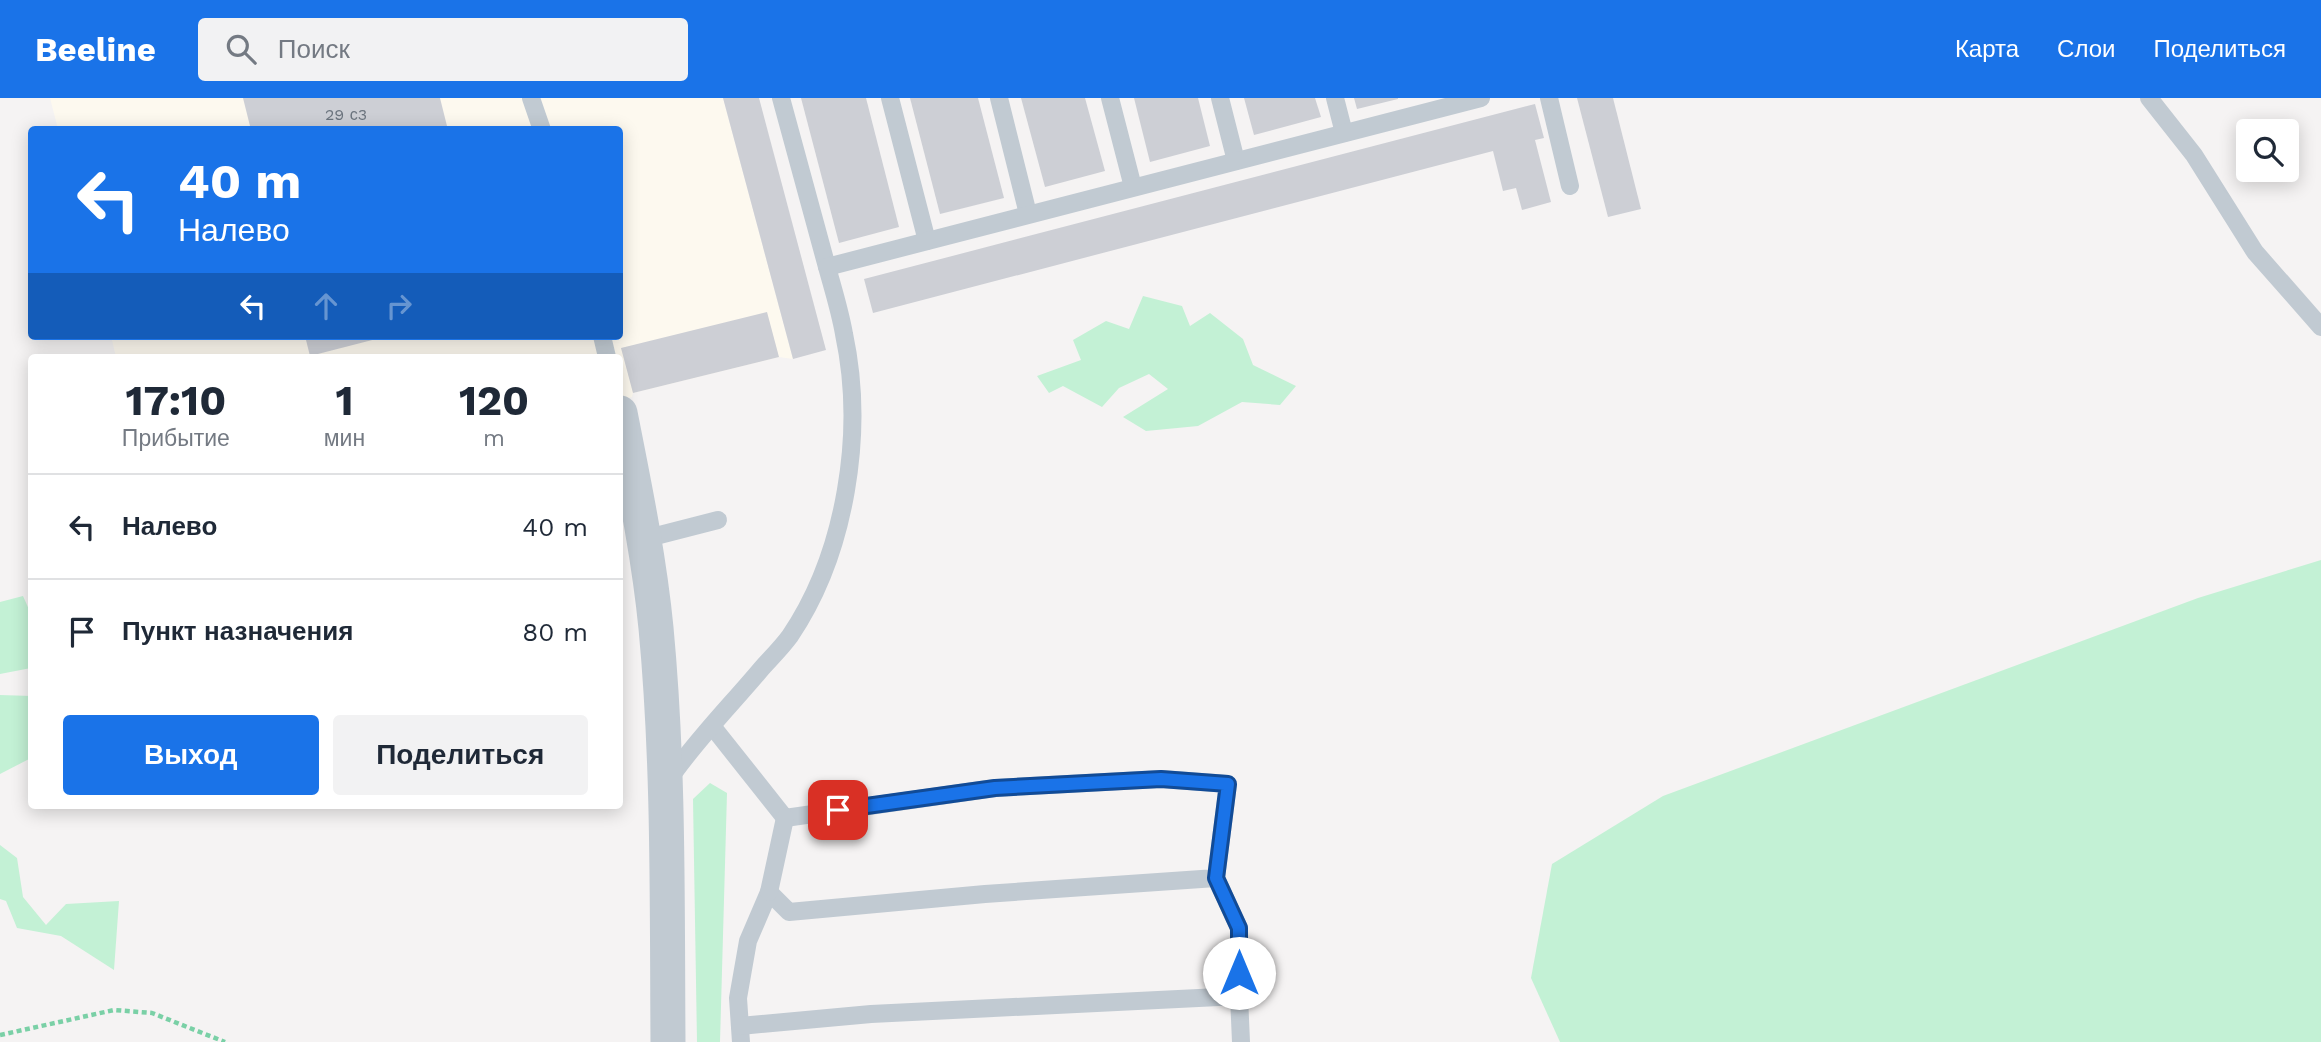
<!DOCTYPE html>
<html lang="ru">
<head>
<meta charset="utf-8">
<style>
  body { margin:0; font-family:"Work Sans",sans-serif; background:#f2f2f3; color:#1f2937; height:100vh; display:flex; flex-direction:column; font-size:26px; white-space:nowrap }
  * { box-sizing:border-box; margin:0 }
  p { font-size:23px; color:#747a83 }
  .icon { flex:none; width:38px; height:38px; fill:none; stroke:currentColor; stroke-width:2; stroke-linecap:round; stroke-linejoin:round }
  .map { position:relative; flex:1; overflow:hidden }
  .side { position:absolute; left:28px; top:256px; width:595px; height:455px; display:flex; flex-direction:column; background:#fff; border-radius:7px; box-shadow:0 4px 18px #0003 }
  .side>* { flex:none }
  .top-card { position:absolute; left:28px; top:28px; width:595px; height:214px; border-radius:7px; box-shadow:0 4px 18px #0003; background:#1a73e8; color:#fff; overflow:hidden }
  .fabs { position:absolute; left:2236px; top:21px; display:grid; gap:14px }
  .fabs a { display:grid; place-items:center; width:63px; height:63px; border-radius:7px; background:#fff; box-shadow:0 4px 18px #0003; font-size:35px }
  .pin { position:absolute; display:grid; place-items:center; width:60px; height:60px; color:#fff; margin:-30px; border-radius:14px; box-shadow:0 4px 10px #0006 }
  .me { position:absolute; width:77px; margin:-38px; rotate:0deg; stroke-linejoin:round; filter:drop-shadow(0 0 5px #0008) }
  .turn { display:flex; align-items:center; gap:24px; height:147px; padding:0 35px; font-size:32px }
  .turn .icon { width:91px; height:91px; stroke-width:2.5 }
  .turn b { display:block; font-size:49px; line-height:60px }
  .lanes { display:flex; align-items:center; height:66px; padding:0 35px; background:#0003; justify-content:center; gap:35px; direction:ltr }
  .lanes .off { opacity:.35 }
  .eta { display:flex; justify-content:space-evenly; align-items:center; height:119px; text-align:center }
  .eta b { font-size:42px; font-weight:700; line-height:49px }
  .button { display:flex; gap:14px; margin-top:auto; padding:14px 35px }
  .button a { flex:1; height:80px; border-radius:7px; background:#1a73e8; color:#fff; font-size:28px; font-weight:700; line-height:80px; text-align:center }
  .button a+a { background:#f2f2f3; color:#1f2937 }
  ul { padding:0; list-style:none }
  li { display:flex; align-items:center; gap:21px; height:105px; padding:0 35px; border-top:2px solid #e0e1e3 }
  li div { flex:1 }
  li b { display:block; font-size:26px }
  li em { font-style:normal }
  header { display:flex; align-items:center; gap:42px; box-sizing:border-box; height:98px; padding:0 35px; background:#1a73e8; color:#fff }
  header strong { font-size:33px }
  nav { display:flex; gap:38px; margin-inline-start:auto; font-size:24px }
  .search { width:490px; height:63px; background:#f2f2f3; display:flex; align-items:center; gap:18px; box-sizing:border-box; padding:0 24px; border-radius:7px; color:#747a83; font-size:26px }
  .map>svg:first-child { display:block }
</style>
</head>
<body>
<header>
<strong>Beeline</strong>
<div class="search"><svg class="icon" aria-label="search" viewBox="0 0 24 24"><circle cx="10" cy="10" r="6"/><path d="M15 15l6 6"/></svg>Поиск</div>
<nav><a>Карта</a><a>Слои</a><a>Поделиться</a></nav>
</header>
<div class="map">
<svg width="2321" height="944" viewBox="0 0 2321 944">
  <rect width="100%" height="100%" fill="#f5f3f3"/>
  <!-- commercial -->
  <polygon fill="#fdf9ef" points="50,0 723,0 793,261 779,259 633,295 632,299 620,302 620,259 116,259 111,238 620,238 620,32 58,31"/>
  <!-- green -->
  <g fill="#c3f1d5">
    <polygon points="1143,198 1182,208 1190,228 1210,215 1243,241 1253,267 1296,288 1280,307 1242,304 1198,328 1146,333 1123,319 1168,291 1149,276 1119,290 1102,309 1063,288 1049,295 1037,278 1081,262 1073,242 1106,223 1129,231"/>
    <polygon points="2321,462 2321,944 1560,944 1531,880 1552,766 1663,698 2198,500"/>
    <polygon points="23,498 31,516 31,570 0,576 0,504"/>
    <polygon points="0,597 32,598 31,660 0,676"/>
    <polygon points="710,685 727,695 720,944 697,944 693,701"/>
    <polygon points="0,747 17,760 23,799 46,827 66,806 119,803 114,872 61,838 17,830 6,803 0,801"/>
  </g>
  <!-- building -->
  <g fill="#cdcfd5">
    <polygon points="243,0 440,0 448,32 251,32"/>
    <polygon points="723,0 759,0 826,252 793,261"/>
    <polygon points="801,0 866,0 899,129 839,145"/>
    <polygon points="910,0 978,0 1004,100 940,116"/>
    <polygon points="1021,0 1085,0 1105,73 1045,89"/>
    <polygon points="1134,0 1198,0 1210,48 1150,64"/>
    <polygon points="1244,0 1315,0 1321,19 1254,37"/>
    <polygon points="1354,0 1398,0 1398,1 1357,11"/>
    <polygon points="1577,0 1613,0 1641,111 1608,119"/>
    <polygon points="1535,6 1544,40 1535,42 1551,104 1522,112 1516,90 1503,93 1493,53 873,215 864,181"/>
    <polygon points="767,214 779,259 633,295 621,250"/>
    <polygon points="305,238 384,238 384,239 310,258"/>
  </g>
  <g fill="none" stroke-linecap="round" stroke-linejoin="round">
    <!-- path -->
    <polyline stroke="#7ad0a6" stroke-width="4.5" stroke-dasharray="5 3.5" stroke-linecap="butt" points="0,937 114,912 152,915 225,944"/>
    <!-- lane -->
    <g stroke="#c1cad2" stroke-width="18">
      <polyline points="531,0 542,32"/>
      <polyline points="781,0 827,169"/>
      <polyline points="890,0 927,143"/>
      <polyline points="999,0 1028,116"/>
      <polyline points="1110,0 1133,89"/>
      <polyline points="1220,0 1236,63"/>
      <polyline points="1335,0 1344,35"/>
      <polyline points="1549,0 1570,88"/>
      <polyline points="2149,0 2194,57 2255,154 2321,229"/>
      <polyline points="602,238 607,259"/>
      <polyline points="644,441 718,422"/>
      <polyline points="712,628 785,720 995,690 1161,681 1228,686 1216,780 985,796 789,814 769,794 748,843 738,900 741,944"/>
      <path d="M670,680C697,641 731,607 762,570C771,560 782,549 790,538C846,455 865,334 844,236C840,213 833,191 827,169L1481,0"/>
      <polyline points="769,794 785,720"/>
      <polyline points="1239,898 1241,944"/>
      <polyline points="740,928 871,916 1239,898 1239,830 1216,780"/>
    </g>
    <!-- street -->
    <path stroke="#c1cad2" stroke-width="35" d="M620,315C634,386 649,458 656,530C669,667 667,806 668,944"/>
  </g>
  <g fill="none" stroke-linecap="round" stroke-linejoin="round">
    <defs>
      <polyline id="route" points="838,712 995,690 1161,681 1228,686 1216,780 1239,830 1239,875"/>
    </defs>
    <!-- route casing -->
    <use href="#route" stroke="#114b97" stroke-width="18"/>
    <!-- route -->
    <use href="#route" stroke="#1a73e8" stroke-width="12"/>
  </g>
  <g text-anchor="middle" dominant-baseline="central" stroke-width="6" stroke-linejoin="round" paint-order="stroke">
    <!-- number labels -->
    <g font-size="16" fill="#6b747e">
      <text x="346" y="16">29 с3</text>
    </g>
  </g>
</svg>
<div class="fabs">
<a><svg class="icon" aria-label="search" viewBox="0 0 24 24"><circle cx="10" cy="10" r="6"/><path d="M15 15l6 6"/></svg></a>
</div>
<div class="pin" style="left:838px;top:712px;background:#d93025"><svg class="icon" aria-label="arrive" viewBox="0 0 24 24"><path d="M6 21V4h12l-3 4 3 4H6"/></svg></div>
<svg class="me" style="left:1239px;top:875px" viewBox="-20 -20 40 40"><circle r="19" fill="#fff"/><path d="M0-13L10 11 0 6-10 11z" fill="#1a73e8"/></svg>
<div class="top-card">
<div class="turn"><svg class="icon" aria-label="left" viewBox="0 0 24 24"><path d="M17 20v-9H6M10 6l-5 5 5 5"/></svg><div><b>40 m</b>Налево</div></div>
<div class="lanes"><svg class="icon" aria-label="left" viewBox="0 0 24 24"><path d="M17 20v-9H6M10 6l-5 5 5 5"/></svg><svg class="icon off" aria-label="ahead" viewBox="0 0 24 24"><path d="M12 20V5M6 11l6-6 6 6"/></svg><svg class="icon off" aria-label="right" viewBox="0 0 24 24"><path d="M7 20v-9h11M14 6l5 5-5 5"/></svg></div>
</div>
<section class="side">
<div class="eta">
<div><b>17:10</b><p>Прибытие</p></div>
<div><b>1</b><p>мин</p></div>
<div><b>120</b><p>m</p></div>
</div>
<ul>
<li><svg class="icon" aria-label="left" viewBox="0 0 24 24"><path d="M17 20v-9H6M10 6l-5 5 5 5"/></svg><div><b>Налево</b></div><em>40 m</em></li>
<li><svg class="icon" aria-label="arrive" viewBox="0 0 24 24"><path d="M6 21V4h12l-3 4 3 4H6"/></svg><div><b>Пункт назначения</b></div><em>80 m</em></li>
</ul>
<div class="button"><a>Выход</a><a>Поделиться</a></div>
</section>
</div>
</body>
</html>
